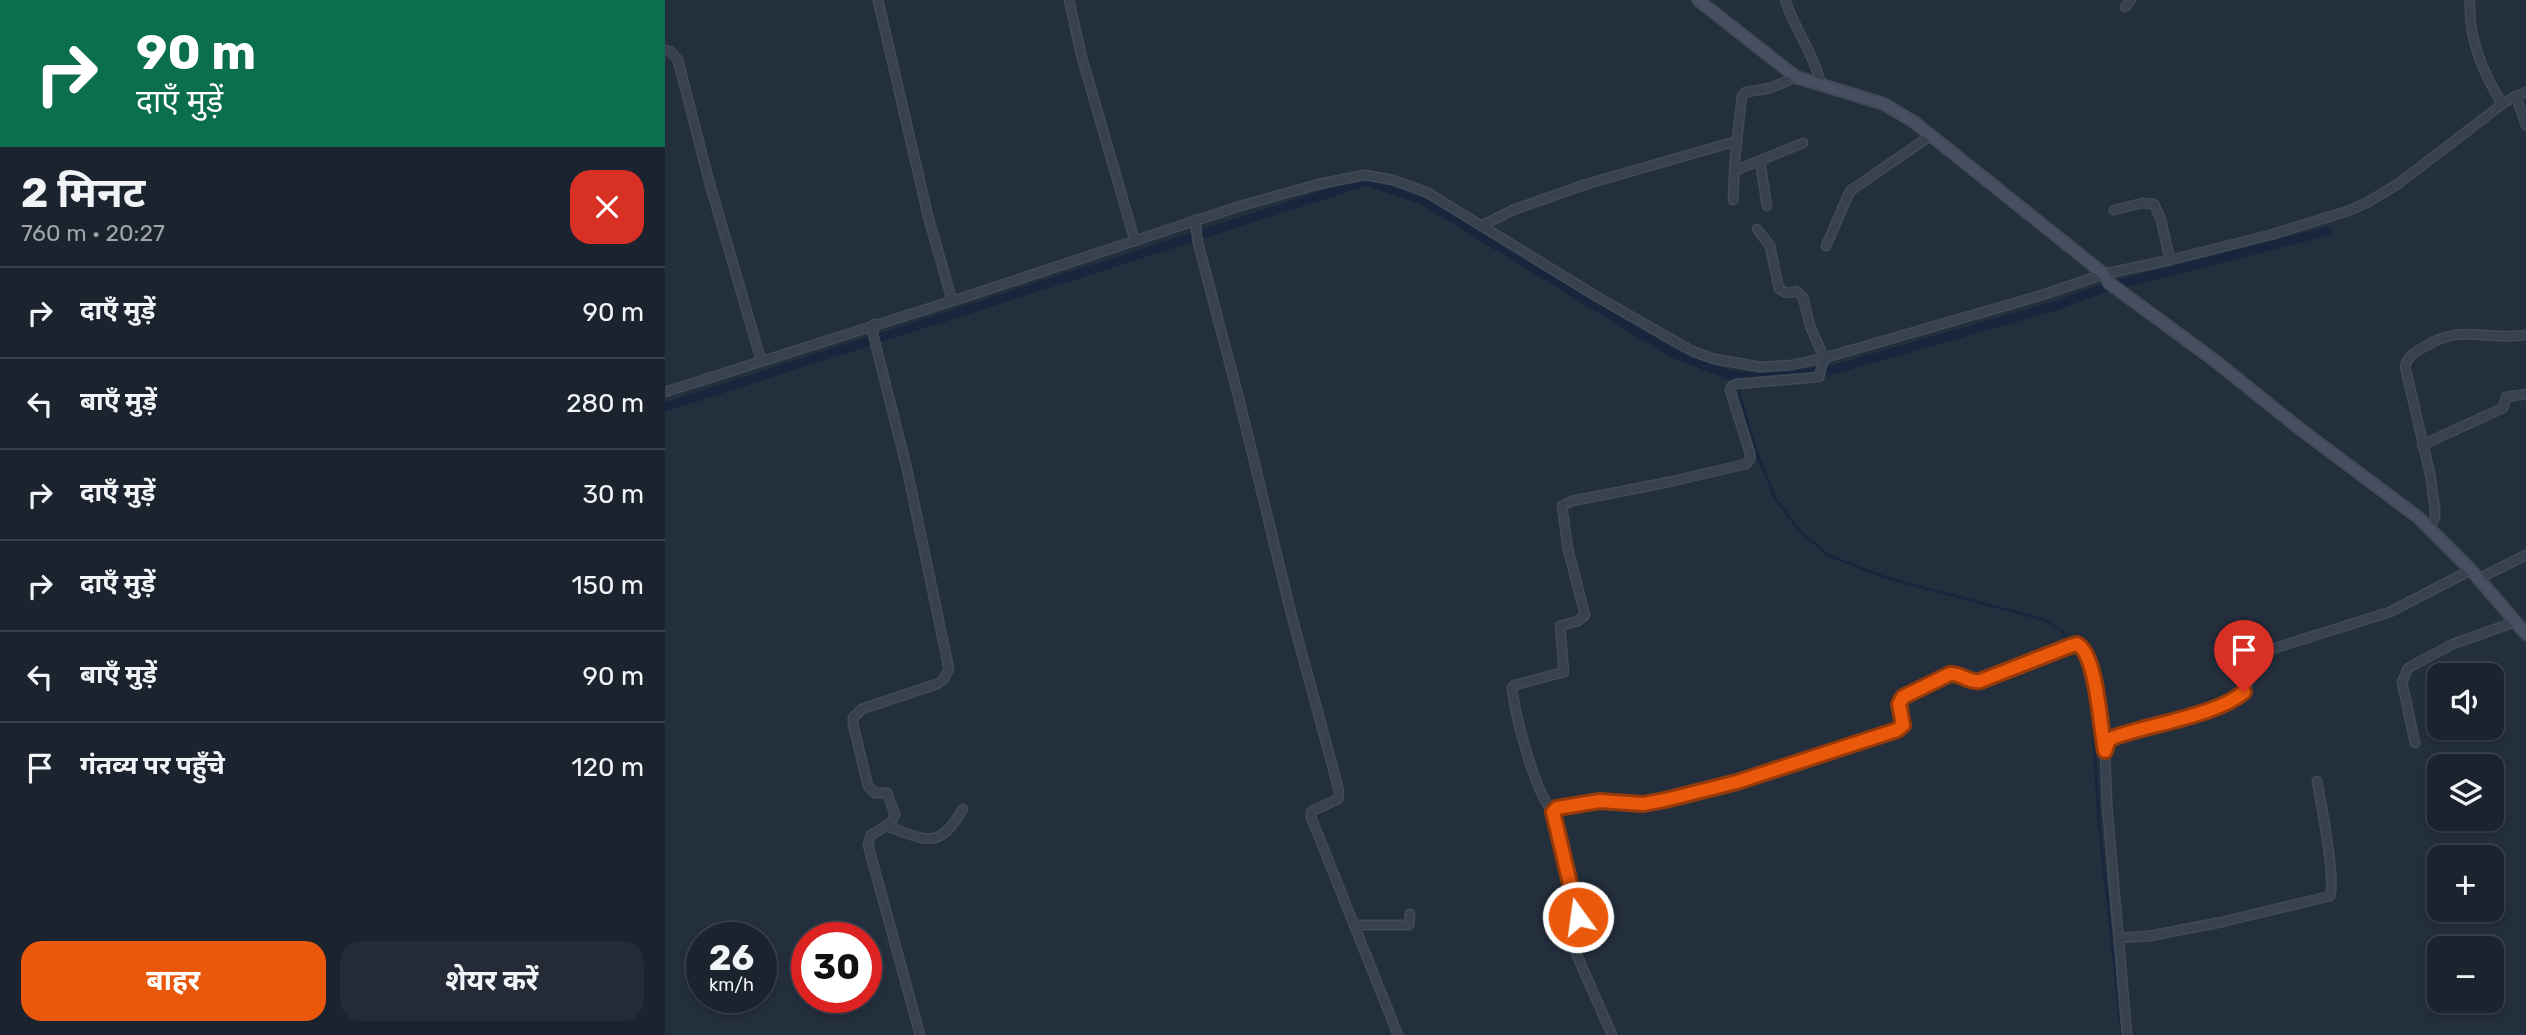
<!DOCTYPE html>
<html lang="hi">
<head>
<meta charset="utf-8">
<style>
  body { margin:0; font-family:Rubik,"Noto Sans Devanagari",sans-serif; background:#242b36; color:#f1f3f6; height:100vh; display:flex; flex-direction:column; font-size:26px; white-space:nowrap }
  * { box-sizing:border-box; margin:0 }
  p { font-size:23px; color:#a0a4aa }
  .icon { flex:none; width:38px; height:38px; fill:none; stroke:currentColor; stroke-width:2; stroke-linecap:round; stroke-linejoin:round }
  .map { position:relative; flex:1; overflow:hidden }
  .panel { display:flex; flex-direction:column; background:#1b232e; width:665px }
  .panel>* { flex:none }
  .top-card { background:#0b6e4f; color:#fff; overflow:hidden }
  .tools { position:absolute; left:1762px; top:663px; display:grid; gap:14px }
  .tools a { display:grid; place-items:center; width:77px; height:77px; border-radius:14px; background:#1b232e; box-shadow:0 4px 10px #0003,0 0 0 2px #39404a; font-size:35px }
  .speed { position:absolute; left:21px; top:922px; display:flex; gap:14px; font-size:35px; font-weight:700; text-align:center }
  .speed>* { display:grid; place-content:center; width:91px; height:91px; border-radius:50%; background:#1b232e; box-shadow:0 4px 10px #0003,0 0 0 2px #39404a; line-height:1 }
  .speed small { font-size:18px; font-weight:400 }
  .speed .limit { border:10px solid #d22; background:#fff; color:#111 }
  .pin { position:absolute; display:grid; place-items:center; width:60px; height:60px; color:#fff; margin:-72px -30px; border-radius:50% 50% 50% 0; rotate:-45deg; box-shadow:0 0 7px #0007 }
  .pin .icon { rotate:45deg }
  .me { position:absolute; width:77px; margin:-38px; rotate:346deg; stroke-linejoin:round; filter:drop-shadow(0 0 5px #0008) }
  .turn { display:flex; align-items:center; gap:24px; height:147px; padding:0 21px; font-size:32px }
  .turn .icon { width:91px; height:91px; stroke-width:2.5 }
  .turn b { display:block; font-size:49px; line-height:60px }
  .round { display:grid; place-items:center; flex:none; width:74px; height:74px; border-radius:21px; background:#242b36 }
  .overview { display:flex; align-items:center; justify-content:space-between; height:119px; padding:0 21px }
  h1 { font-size:42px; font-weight:700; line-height:52px }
  .button { display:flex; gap:14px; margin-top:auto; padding:14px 21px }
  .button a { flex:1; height:80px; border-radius:21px; background:#ea580c; color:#fff; font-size:28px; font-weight:700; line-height:80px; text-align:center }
  .button a+a { background:#242b36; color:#f1f3f6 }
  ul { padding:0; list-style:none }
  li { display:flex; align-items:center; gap:21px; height:91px; padding:0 21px; border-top:2px solid #39404a }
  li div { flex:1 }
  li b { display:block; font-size:26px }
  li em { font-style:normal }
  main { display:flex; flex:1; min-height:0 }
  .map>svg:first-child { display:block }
</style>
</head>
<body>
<main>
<section class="panel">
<div class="top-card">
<div class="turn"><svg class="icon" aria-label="right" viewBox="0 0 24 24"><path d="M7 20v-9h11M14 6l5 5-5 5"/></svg><div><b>90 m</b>दाएँ मुड़ें</div></div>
</div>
<div class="overview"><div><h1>2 मिनट</h1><p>760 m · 20:27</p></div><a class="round" style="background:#d93025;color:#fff"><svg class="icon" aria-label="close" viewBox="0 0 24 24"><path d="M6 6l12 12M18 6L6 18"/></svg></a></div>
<ul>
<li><svg class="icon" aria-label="right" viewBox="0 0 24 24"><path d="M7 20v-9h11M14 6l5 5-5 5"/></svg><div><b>दाएँ मुड़ें</b></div><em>90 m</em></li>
<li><svg class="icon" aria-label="left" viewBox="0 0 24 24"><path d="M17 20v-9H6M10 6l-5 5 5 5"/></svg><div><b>बाएँ मुड़ें</b></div><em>280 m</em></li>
<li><svg class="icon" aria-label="right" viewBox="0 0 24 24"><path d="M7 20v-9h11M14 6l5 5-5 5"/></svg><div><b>दाएँ मुड़ें</b></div><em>30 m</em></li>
<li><svg class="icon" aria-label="right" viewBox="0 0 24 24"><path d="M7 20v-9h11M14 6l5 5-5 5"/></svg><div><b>दाएँ मुड़ें</b></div><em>150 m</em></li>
<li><svg class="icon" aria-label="left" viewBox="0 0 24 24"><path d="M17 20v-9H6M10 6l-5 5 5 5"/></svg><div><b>बाएँ मुड़ें</b></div><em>90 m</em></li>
<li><svg class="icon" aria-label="arrive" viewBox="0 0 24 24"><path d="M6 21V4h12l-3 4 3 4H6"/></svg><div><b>गंतव्य पर पहुँचे</b></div><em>120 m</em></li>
</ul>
<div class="button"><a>बाहर</a><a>शेयर करें</a></div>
</section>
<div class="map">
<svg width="1861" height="1035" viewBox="0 0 1861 1035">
  <rect width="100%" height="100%" fill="#242f3e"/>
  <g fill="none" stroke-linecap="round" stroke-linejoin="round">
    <!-- stream -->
    <polyline stroke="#17263c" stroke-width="2.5" points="1074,376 1075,396 1093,456 1110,498 1133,529 1163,555 1222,578 1377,619 1396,630 1418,662 1427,711 1434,823 1457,1035"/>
    <!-- canal -->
    <polyline stroke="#17263c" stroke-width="9" points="0,407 702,181 759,201 1007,353 1064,375 1096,378 1167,370 1390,306 1440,288 1663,231"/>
    <defs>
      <g id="street">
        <polyline points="213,0 263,216 287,300"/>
        <polyline points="404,0 417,58 470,241"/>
        <path d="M1120,0C1130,30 1149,54 1156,84"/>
        <path d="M1805,0C1803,39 1818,72 1837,104"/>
        <polyline points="1460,7 1466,0"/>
        <polyline points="0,50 6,52 13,60 44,181 96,360"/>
        <polyline points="1851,96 1861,125"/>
        <polyline points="1095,161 1102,206"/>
        <polyline points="1069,171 1138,143"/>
        <polyline points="1068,200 1070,158 1077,96 1081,92 1106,88 1131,77"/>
        <polyline points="1449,210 1478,203 1489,204 1496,220 1505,260"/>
        <polyline points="530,220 533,243 574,399 626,613 672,783 674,793 673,799 649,810 646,812 646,817 733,1035"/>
        <polyline points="816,226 848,210 922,184 1072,141"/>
        <polyline points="1161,246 1185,191 1265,136"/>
        <polyline points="209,324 208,334 242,469 284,669 278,680 272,684 197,709 188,718 188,724 203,786 210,793 222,793 230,814 226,823 206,835 203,845 255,1035"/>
        <polyline points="0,392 306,295 575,206 654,184 700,175 728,180 763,193 934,298 1027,351 1049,359 1096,367 1127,365 1159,358 1374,296 1439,274 1505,260 1605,235 1683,211 1703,202 1733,184 1840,102 1861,92"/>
        <polyline points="1757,445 1838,408 1841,397 1861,394"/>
        <path d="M1764,527L1770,518V509L1765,474L1740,366C1743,356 1750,352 1759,347C1797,323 1822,341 1861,335"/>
        <polyline points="1813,579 1861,555"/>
        <polyline points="1750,743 1737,682 1743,668 1788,644 1850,622"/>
        <path d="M888,812C869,790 851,719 847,688L850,685L899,672L895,626L913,621L920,615L903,549L897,506L907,501L1004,482L1081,464L1085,459V453L1065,390L1067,386L1071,384L1154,377L1159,358L1145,326L1138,297L1131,291L1122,293L1114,289L1105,246L1092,229"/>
        <path d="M221,826C262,840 273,851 298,809"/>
        <polyline points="691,925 744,925 745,914"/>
        <path d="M1454,938L1484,936L1557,922L1665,896C1671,878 1656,803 1652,781"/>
        <path d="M947,1035L906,942V935L913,923L888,812L892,809L935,801L977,804L1000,800L1072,782L1237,727C1240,717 1231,706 1238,697L1285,674C1296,673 1303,683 1315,681L1412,644C1432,654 1435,728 1440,751"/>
        <polyline points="1462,1035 1442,804 1440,751 1443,742 1455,735 1568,700 1582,688 1585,661 1591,654 1725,612 1806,570"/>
      </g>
      <polyline id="secondary" points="1033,0 1131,77 1219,104 1249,122 1439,274 1444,283 1549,360 1635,429 1754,518 1806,570 1861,634"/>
    </defs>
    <!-- street casing -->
    <use href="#street" stroke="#414a57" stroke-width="11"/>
    <!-- secondary casing -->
    <use href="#secondary" stroke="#414a57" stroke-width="14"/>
    <!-- street -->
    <use href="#street" stroke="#38414e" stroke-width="8"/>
    <!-- secondary -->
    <use href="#secondary" stroke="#465061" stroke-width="10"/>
  </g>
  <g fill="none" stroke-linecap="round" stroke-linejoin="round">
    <defs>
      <path id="route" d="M913,917L888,812L892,808L935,801L978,804L1000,800L1072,782L1232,730L1238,725L1234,704L1238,697L1285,674C1296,673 1303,683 1315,681L1405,646L1412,644C1432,654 1435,728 1440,751L1443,742L1447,738C1484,724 1551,716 1579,692"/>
    </defs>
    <!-- route casing -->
    <use href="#route" stroke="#983908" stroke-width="18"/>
    <!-- route -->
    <use href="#route" stroke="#ea580c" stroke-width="12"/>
  </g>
</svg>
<div class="tools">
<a><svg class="icon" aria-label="sound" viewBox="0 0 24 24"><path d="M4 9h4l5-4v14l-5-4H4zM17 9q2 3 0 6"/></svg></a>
<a><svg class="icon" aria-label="layers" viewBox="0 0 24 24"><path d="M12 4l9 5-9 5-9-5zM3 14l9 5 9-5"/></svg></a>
<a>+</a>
<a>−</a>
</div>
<div class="speed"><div>26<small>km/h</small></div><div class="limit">30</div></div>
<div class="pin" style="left:1579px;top:692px;background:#d93025"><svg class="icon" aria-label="arrive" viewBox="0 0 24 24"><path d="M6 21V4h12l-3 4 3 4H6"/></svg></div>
<svg class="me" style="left:913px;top:917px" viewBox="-20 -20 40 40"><circle r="17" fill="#ea580c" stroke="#fff" stroke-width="3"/><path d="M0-11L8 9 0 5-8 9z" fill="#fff"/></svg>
</div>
</main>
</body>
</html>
